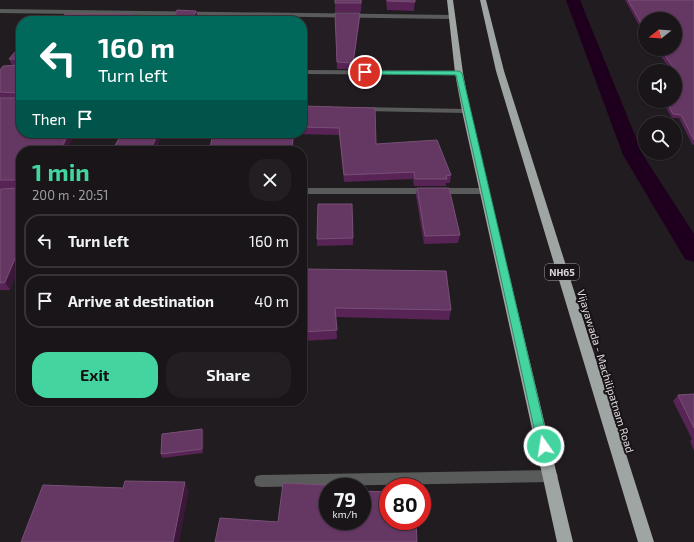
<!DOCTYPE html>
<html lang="en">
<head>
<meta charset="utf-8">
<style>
  body { margin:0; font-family:"Exo 2",sans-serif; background:#221e21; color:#f1f3f6; height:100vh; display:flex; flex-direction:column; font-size:15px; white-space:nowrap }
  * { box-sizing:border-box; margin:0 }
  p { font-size:13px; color:#9f9fa2 }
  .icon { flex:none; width:22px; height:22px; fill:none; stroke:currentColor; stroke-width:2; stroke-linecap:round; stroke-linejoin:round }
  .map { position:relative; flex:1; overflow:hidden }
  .panel { position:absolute; left:16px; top:146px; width:291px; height:260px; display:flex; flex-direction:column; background:#191518; border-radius:16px; box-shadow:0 1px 3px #0004,0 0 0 1px #373437 }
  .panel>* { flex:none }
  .guide { position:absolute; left:16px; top:16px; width:291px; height:122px; border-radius:16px; box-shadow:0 1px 3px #0004,0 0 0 1px #373437; background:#00695c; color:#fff; overflow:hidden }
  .needle { width:26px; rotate:253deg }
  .buttons { position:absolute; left:638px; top:12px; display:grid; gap:8px }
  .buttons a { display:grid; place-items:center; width:44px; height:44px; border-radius:50%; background:#191518; box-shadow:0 1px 3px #0004,0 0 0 1px #373437; font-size:20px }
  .speed { position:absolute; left:319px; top:478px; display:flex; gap:8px; font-size:20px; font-weight:700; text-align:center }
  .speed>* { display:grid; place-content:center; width:52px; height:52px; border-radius:50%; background:#191518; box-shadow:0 1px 3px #0004,0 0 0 1px #373437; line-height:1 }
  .speed small { font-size:10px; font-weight:400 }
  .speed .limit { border:6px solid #d22; background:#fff; color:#111 }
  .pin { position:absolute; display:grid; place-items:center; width:34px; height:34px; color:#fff; margin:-17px; border:2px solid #fff; border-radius:50%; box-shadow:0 1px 4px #0007 }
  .me { position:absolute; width:44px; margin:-22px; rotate:347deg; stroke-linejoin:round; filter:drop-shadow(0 0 3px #0008) }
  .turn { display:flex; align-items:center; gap:14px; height:84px; padding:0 16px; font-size:18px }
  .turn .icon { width:52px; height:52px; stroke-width:2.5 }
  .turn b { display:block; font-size:28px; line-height:34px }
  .then { display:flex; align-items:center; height:38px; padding:0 16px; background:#0003; gap:8px; font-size:15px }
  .round { display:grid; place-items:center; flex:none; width:42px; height:42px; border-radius:16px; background:#221e21 }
  .head { display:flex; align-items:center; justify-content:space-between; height:68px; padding:0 16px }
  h1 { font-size:24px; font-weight:700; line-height:30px; color:#43d4a0 }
  .primary-button { display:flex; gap:8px; margin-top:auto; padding:8px 16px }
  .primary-button a { flex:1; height:46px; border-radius:16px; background:#43d4a0; color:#111; font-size:16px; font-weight:700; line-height:46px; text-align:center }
  .primary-button a+a { background:#221e21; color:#f1f3f6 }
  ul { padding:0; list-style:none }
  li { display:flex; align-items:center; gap:12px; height:54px; margin:0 8px 6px; padding:0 8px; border:2px solid #373437; border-radius:16px }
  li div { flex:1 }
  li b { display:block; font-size:15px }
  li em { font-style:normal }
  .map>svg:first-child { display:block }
</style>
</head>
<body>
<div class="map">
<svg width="694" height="542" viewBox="0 0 694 542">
  <rect width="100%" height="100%" fill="#211c20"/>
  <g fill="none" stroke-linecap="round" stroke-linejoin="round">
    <!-- canal -->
    <polygon fill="#1e001e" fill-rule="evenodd" points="566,0 580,0 643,155 694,234 694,262 685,259 623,155"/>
    <!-- minor -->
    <g fill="#585b59" fill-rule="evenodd">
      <polygon points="0,9 452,15 455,17 452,19 0,13"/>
      <polygon points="302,70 459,71 462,73 459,75 302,74"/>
      <polygon points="359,107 466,109 470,111 466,113 362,111 359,111"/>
      <polygon points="302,188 485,188 489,191 485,194 302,194"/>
      <polygon points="551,470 556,472 558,476 556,480 551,482 261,487 256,486 254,481 256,476 261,475"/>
    </g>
    <!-- trunk -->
    <g fill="#9ea5a2" fill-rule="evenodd">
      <polygon points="447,0 453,0 463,73 470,111 573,542 557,542 462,111 455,73"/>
      <polygon points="480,0 486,0 504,71 654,542 638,542 496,71"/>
    </g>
  </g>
  <!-- wall -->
  <g fill="#572455">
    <polygon points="335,0 362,0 361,12 335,12"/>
    <polygon points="386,0 415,0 414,11 387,10"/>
    <polygon points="625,0 694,0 694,145 692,144 679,118 672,118 662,101 675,101 675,71 672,71 662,58 658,49 675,49 645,19 645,36"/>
    <polygon points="335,13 360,13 360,19 353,69 337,69"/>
    <polygon points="21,45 21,262 10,290 0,290 0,189 19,188 0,188 0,70 12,65 9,59"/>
    <polygon points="302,106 376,144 451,175 450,183 446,183 446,186 414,186 413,179 344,182 339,135 295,134 210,148 213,133 302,133"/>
    <polygon points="417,188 460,235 458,243 424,244 416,196"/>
    <polygon points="353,238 353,245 317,246 317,239"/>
    <polygon points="302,269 451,310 449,320 336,317 337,339 302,341"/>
    <polygon points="694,394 694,451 690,441 692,439 673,401 678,395"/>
    <polygon points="202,429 204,432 203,453 162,458 161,454"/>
  </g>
  <!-- shaded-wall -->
  <g fill="#3b183a">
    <polygon points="361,0 362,0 361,12"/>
    <polygon points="196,11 198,17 196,21 192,21"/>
    <polygon points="360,13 360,19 353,69 353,63"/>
    <polygon points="133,14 135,21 129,21"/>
    <polygon points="305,86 305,93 303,105 302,105 302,98"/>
    <polygon points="69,133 76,133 66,151 60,151"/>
    <polygon points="158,133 163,133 155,151 150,151"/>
    <polygon points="294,133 295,133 295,134 293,151 291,151"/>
    <polygon points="21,245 21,262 10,290 5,282"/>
    <polygon points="202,429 204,432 203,453 202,449"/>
    <polygon points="185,482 189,491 179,542 173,542"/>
  </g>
  <!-- building -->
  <g fill="#653763" stroke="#785076">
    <rect x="335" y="0" width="26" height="3"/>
    <polygon points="387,0 415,0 415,2 387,1"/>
    <polygon points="628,0 694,0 694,140 681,115 673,114 666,101 675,101 675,74 678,74 664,54 661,49 675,49 675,19 645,19 645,30"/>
    <polygon points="177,10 196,11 192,21 172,21"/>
    <polygon points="335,13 360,13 353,63 337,62"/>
    <polygon points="65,14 133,14 129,21 59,21"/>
    <polygon points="21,45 21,133 69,133 60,151 21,151 21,245 5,282 0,283 0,189 19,188 17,180 0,180 0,98 18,98 19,93 0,92 0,70 3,66 19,65 19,59 9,59"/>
    <polygon points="302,86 305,86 303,97 302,98"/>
    <polygon points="302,106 375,108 376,144 437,140 451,175 446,176 447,179 415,179 414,172 344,175 339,128 302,127"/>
    <polygon points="122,133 158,133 150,151 112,151"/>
    <polygon points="213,133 294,133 291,151 207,151 208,148 210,148"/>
    <polygon points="417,188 449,188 460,235 425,236"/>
    <polygon points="318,204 352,204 353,238 317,239"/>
    <polygon points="302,269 446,271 451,310 335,308 337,330 302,332"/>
    <polygon points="694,394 694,428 678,395"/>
    <polygon points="202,429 202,449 161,454 162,434"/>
    <polygon points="125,481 185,482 173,542 21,542 43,485 123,488"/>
    <polygon points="283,483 346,486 346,487 328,487 328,521 362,521 362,491 388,492 388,521 416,521 417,542 215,542 220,518 278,522"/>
  </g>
  <!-- route -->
  <polygon fill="#43d4a0" stroke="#2c8a68" points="362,71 459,71 462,73 549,446 548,450 544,451 540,450 538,446 456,75 365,74 362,72"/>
  <g text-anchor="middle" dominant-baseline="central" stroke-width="4" stroke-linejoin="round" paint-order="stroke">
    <!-- shield labels -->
    <rect fill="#171317" stroke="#a19da0" stroke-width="1" x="545" y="264" width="34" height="16" rx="3"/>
    <g font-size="10" font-weight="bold" fill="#dcd8db">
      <text x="562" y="272">NH65</text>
    </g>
    <!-- street labels -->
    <g font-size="11" fill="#dcd8db" stroke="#171317">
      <text transform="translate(606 371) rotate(73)">Vijayawada - Machilipatnam Road</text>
    </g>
  </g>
</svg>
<div class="buttons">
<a><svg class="needle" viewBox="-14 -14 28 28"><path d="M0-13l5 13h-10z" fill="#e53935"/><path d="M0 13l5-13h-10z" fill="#9f9fa2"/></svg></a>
<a><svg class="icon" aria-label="sound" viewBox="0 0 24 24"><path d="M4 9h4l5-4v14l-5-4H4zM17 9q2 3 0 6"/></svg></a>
<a><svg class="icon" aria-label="search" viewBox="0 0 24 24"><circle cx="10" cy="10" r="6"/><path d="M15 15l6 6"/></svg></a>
</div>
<div class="speed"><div>79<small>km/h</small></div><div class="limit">80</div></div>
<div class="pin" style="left:365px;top:72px;background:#d93025"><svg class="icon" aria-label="arrive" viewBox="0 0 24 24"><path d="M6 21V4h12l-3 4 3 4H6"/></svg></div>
<svg class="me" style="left:544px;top:446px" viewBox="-20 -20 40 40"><circle r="17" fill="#43d4a0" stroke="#fff" stroke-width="3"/><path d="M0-11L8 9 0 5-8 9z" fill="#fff"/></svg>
<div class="guide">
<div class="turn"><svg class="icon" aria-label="left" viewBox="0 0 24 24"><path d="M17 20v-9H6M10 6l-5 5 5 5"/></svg><div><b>160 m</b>Turn left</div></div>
<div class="then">Then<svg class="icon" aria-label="arrive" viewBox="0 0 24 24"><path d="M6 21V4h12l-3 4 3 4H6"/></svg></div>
</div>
<section class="panel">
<div class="head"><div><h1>1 min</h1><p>200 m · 20:51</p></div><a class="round"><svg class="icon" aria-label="close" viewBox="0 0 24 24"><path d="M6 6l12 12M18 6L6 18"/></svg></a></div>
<ul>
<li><svg class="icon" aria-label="left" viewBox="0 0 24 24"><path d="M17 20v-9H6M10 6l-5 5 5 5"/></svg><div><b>Turn left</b></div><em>160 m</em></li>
<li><svg class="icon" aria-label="arrive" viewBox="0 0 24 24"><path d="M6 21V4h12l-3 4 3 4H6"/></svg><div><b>Arrive at destination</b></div><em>40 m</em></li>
</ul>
<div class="primary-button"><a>Exit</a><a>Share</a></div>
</section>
</div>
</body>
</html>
